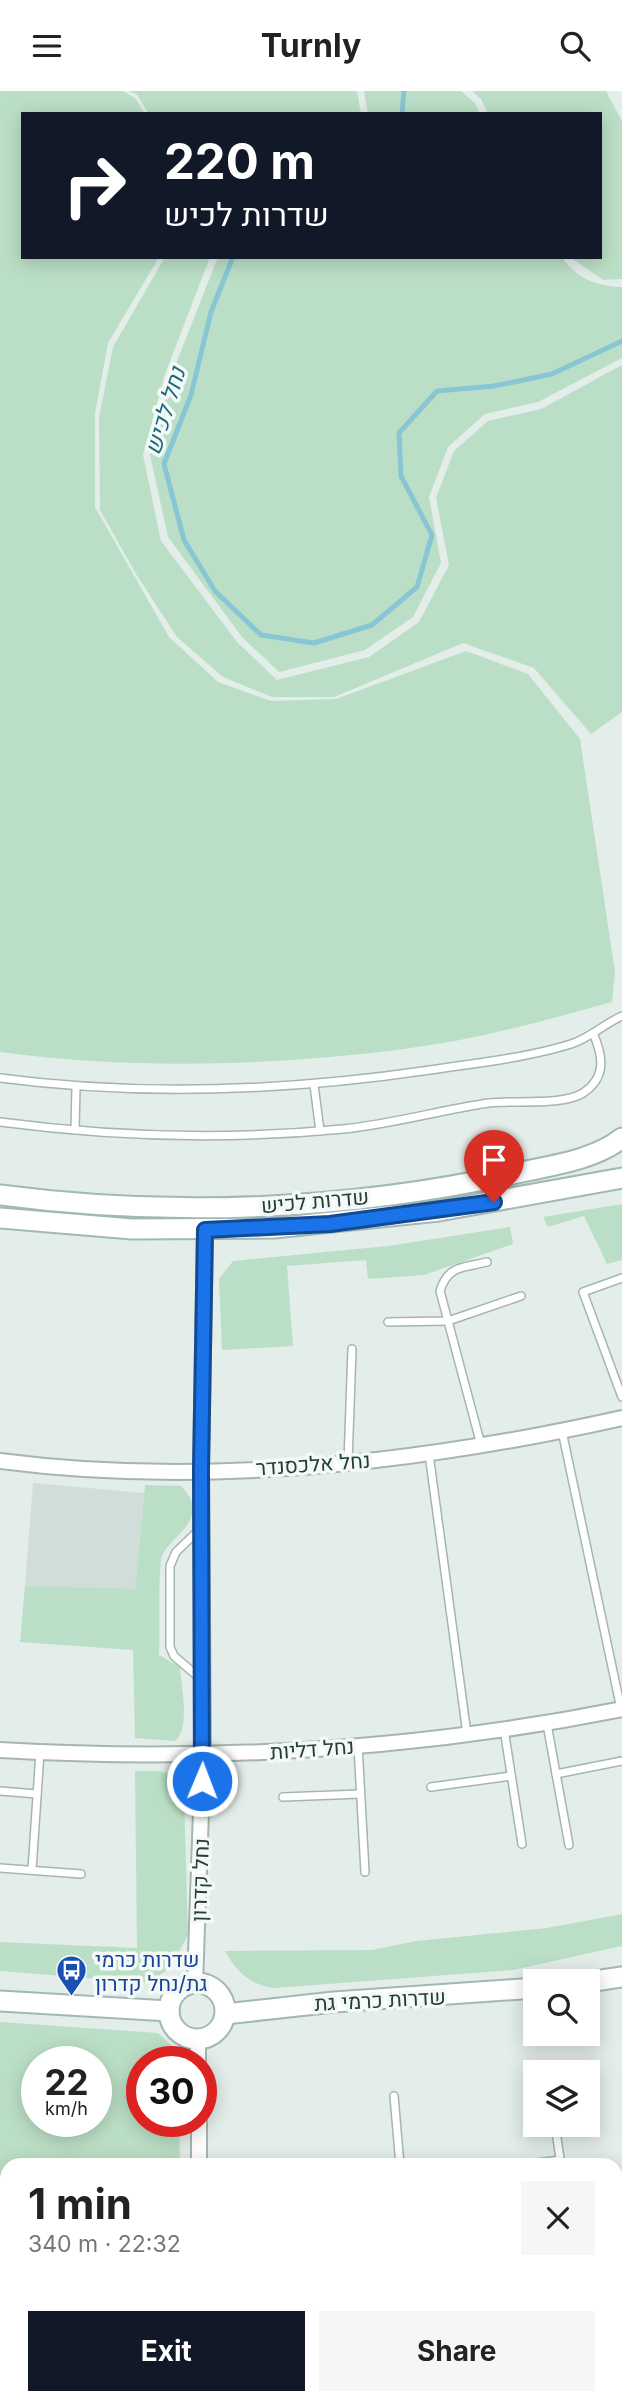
<!DOCTYPE html>
<html lang="en">
<head>
<meta charset="utf-8">
<style>
  body { margin:0; font-family:Inter,Heebo,sans-serif; background:#f6f6f6; color:#222; height:100vh; display:flex; flex-direction:column; font-size:26px; white-space:nowrap }
  * { box-sizing:border-box; margin:0 }
  p { font-size:23px; color:#767676 }
  .icon { flex:none; width:38px; height:38px; fill:none; stroke:currentColor; stroke-width:2; stroke-linecap:round; stroke-linejoin:round }
  .map { position:relative; flex:1; overflow:hidden }
  .panel { position:absolute; left:0px; top:2067px; width:623px; height:247px; display:flex; flex-direction:column; background:#fff; border-radius:21px 21px 0 0; box-shadow:0 4px 18px #0003 }
  .panel>* { flex:none }
  .top-card { position:absolute; left:21px; top:21px; width:581px; height:147px; border-radius:0px; box-shadow:0 4px 18px #0003; background:#111827; color:#fff; overflow:hidden }
  .tools { position:absolute; left:523px; top:1878px; display:grid; gap:14px }
  .tools a { display:grid; place-items:center; width:77px; height:77px; border-radius:0px; background:#fff; box-shadow:0 4px 18px #0003; font-size:35px }
  .speed { position:absolute; left:21px; top:1955px; display:flex; gap:14px; font-size:35px; font-weight:700; text-align:center }
  .speed>* { display:grid; place-content:center; width:91px; height:91px; border-radius:50%; background:#fff; box-shadow:0 4px 18px #0003; line-height:1 }
  .speed small { font-size:18px; font-weight:400 }
  .speed .limit { border:10px solid #d22; background:#fff; color:#111 }
  .pin { position:absolute; display:grid; place-items:center; width:60px; height:60px; color:#fff; margin:-72px -30px; border-radius:50% 50% 50% 0; rotate:-45deg; box-shadow:0 0 7px #0007 }
  .pin .icon { rotate:45deg }
  .me { position:absolute; width:77px; margin:-38px; rotate:1deg; stroke-linejoin:round; filter:drop-shadow(0 0 5px #0008) }
  .turn { display:flex; align-items:center; gap:24px; height:147px; padding:0 28px; font-size:32px }
  .turn .icon { width:91px; height:91px; stroke-width:2.5 }
  .turn b { display:block; font-size:49px; line-height:60px }
  .round { display:grid; place-items:center; flex:none; width:74px; height:74px; border-radius:0px; background:#f6f6f6 }
  .summary { display:flex; align-items:center; justify-content:space-between; height:119px; padding:0 28px }
  h1 { font-size:42px; font-weight:700; line-height:52px }
  .cta { display:flex; gap:14px; margin-top:auto; padding:14px 28px }
  .cta a { flex:1; height:80px; border-radius:0px; background:#111827; color:#fff; font-size:28px; font-weight:700; line-height:80px; text-align:center }
  .cta a+a { background:#f6f6f6; color:#222 }
  header { display:flex; justify-content:space-between; align-items:center; height:91px; padding:0 28px; background:#fff; font-size:32px; font-weight:700 }
  .map>svg:first-child { display:block }
</style>
</head>
<body>
<header><svg class="icon" aria-label="menu" viewBox="0 0 24 24"><path d="M4 6h16M4 12h16M4 18h16"/></svg>Turnly<svg class="icon" aria-label="search" viewBox="0 0 24 24"><circle cx="10" cy="10" r="6"/><path d="M15 15l6 6"/></svg></header>
<div class="map">
<svg width="622" height="2313" viewBox="0 0 622 2313">
  <rect width="100%" height="100%" fill="#e3ede9"/>
  <!-- built -->
  <g fill="#d1ddd8">
    <polygon points="33,1392 144,1402 135,1499 25,1495"/>
    <polygon points="0,2159 7,2159 7,2306 135,2307 135,2313 0,2313"/>
  </g>
  <!-- green -->
  <g fill="#bbdfc6" fill-rule="evenodd">
    <path d="M0,0H123L136,8L145,23H23V166H159L108,252L95,322V416L169,546L218,591L271,610L336,608L466,560L528,583L580,648L615,881L612,911C544,930 475,949 404,958C272,975 132,979 0,961Z"/>
    <polygon points="130,0 357,0 361,23 149,23 137,4"/>
    <polygon points="364,0 461,0 475,12 480,23 368,23"/>
    <polygon points="472,0 606,0 622,30 622,188 603,189 570,166 600,166 600,23 488,23 481,8"/>
    <polygon points="165,166 210,166 164,286 143,364 161,450 237,551 277,589 369,566 419,531 449,474 436,407 454,360 488,330 541,318 622,274 622,621 591,643 534,577 463,552 334,606 272,606 223,586 177,546 136,483 100,419 99,326 113,256"/>
    <path d="M218,166H562C575,187 599,196 622,196V267L538,311L485,323L448,356L429,406L441,472L413,526L365,559L279,581L242,546L168,446L150,364L170,288Z"/>
    <polygon points="622,1113 622,1169 607,1173 584,1125 548,1136 543,1126"/>
    <polygon points="510,1136 513,1153 424,1184 368,1188 366,1169 287,1175 293,1255 222,1259 219,1188 233,1170 388,1155"/>
    <path d="M145,1394L181,1395C213,1427 171,1444 162,1465C158,1477 160,1546 159,1564L180,1576C181,1596 191,1636 175,1650L135,1647L133,1559L20,1551L25,1495L135,1498Z"/>
    <path d="M135,1680C161,1681 173,1675 184,1703L188,1844L170,1877L148,1892L0,1880V1851L137,1857Z"/>
    <path d="M622,1823V1855L513,1879L275,1897C252,1895 236,1881 225,1860L372,1859L416,1850L547,1837Z"/>
    <path d="M0,1931L158,1942L175,1958L178,1970H142V2030H179L180,2074H7V2140H0ZM37,1970H96V2030H37Z"/>
    <rect x="135" y="2307" width="48" height="6"/>
  </g>
  <g fill="none" stroke-linecap="round" stroke-linejoin="round">
    <!-- stream -->
    <g stroke="#89c6d4" stroke-width="5">
      <polyline points="402,23 404,0"/>
      <polyline points="233,166 211,221 191,304 164,373 184,449 215,500 261,544 314,552 372,534 417,496 432,444 401,385 399,342 437,300 494,295 552,283 622,250"/>
    </g>
    <defs>
      <g id="lane">
        <path d="M0,987C144,1006 287,1000 430,979C476,972 526,967 571,953C590,947 604,933 622,925"/>
        <polyline points="314,994 320,1040"/>
        <path d="M0,1031C113,1046 229,1049 343,1038C393,1033 440,1019 489,1012C514,1009 563,1015 583,1002C607,986 603,965 593,942"/>
        <polyline points="75,1039 76,996"/>
        <polyline points="622,1187 583,1201 622,1306"/>
        <polyline points="388,1231 448,1230 521,1205"/>
        <polyline points="562,1340 621,1618"/>
        <path d="M481,1354L440,1200C448,1174 463,1177 487,1171"/>
        <polyline points="429,1363 467,1643"/>
        <polyline points="348,1371 352,1258"/>
        <polyline points="201,1437 176,1461 170,1475 170,1556 174,1565 202,1589"/>
        <polyline points="547,1633 569,1754"/>
        <polyline points="504,1638 522,1753"/>
        <polyline points="358,1655 365,1781"/>
        <polyline points="556,1683 622,1670"/>
        <polyline points="431,1696 511,1685"/>
        <polyline points="0,1700 37,1703"/>
        <polyline points="283,1706 360,1703"/>
        <polyline points="0,1777 81,1783"/>
        <polyline points="32,1779 40,1661"/>
        <polyline points="394,2005 400,2074"/>
        <polyline points="555,2034 561,2074"/>
        <polyline points="522,2074 560,2069"/>
      </g>
      <g id="street">
        <path d="M0,1370C206,1397 420,1372 622,1327"/>
        <path d="M0,1659C209,1671 417,1659 622,1618"/>
        <polyline points="195,1892 203,1663 201,1379 205,1139"/>
        <polyline points="198,1949 198,1970"/>
        <polyline points="199,2030 199,2074"/>
        <polyline points="616,2094 622,2093"/>
        <polyline points="0,2153 7,2153"/>
        <polyline points="201,2306 201,2313"/>
        <polyline points="365,2306 365,2313"/>
        <polyline points="425,2306 425,2313"/>
        <polyline points="566,2306 567,2313"/>
        <polyline points="613,2310 622,2308"/>
      </g>
      <g id="secondary">
        <path d="M0,1104C173,1127 352,1119 522,1081C555,1074 596,1068 622,1047"/>
        <polyline points="0,1127 132,1138 274,1137 439,1120 622,1087"/>
        <polyline points="588,1891 622,1886"/>
        <circle cx="197" cy="1920" r="28"/>
        <polyline points="0,1910 169,1920"/>
        <polyline points="225,1923 334,1911 536,1897"/>
      </g>
    </defs>
    <!-- lane casing -->
    <use href="#lane" stroke="#a5b5b0" stroke-width="10"/>
    <!-- street casing -->
    <use href="#street" stroke="#a5b5b0" stroke-width="18"/>
    <!-- secondary casing -->
    <use href="#secondary" stroke="#a1b9b1" stroke-width="23"/>
    <!-- lane -->
    <use href="#lane" stroke="#fff" stroke-width="7"/>
    <!-- street -->
    <use href="#street" stroke="#fff" stroke-width="14"/>
    <!-- secondary -->
    <use href="#secondary" stroke="#fff" stroke-width="19"/>
  </g>
  <g fill="none" stroke-linecap="round" stroke-linejoin="round">
    <defs>
      <polyline id="route" points="202,1690 201,1378 205,1139 330,1133 494,1111"/>
    </defs>
    <!-- route casing -->
    <use href="#route" stroke="#114b97" stroke-width="18"/>
    <!-- route -->
    <use href="#route" stroke="#1a73e8" stroke-width="12"/>
  </g>
  <!-- icons -->
  <defs>
    <symbol id="bus-pin" viewBox="-11 -11 22 30"><path d="M0 17L-7.5 6A9.5 9.5 0 1 1 7.5 6Z" fill="#1a4fb4" stroke="#f4f9f7"/><path d="M-5-6H5V4H4V6H2V4H-2V6H-4V4H-5ZM-3.5-4V0h7V-4ZM-3.5 1.2v1.5H-2V1.2ZM2 1.2v1.5H3.5V1.2Z" fill="#fff"/></symbol>
  </defs>
  <g fill-rule="evenodd">
    <use href="#bus-pin" x="54" y="1862" width="35" height="47"/>
  </g>
  <g text-anchor="middle" dominant-baseline="central" stroke-width="7" stroke-linejoin="round" paint-order="stroke">
    <!-- street labels -->
    <g font-size="21" fill="#223f38" stroke="#f4f9f7">
      <text transform="translate(315 1110) rotate(-5)">שדרות לכיש</text>
      <text transform="translate(313 1373) rotate(-4)">נחל אלכסנדר</text>
      <text transform="translate(312 1658) rotate(-4)">נחל דליות</text>
      <text transform="translate(200 1789) rotate(-88)">נחל קדרון</text>
      <text transform="translate(380 1909) rotate(-3)">שדרות כרמי גת</text>
    </g>
    <!-- transit labels -->
    <g font-size="21" fill="#164399" stroke="#f4f9f7" text-anchor="start">
      <text x="95" y="1868">שדרות כרמי<tspan x="95" dy="24">גת/נחל קדרון</tspan></text>
    </g>
    <!-- water labels -->
    <g font-size="23" font-style="italic" fill="#1a6a7d" stroke="#f4f9f7">
      <text transform="translate(165 320) rotate(-73)">נחל לכיש</text>
    </g>
  </g>
</svg>
<div class="tools">
<a><svg class="icon" aria-label="search" viewBox="0 0 24 24"><circle cx="10" cy="10" r="6"/><path d="M15 15l6 6"/></svg></a>
<a><svg class="icon" aria-label="layers" viewBox="0 0 24 24"><path d="M12 4l9 5-9 5-9-5zM3 14l9 5 9-5"/></svg></a>
</div>
<div class="speed"><div>22<small>km/h</small></div><div class="limit">30</div></div>
<div class="pin" style="left:494px;top:1111px;background:#d93025"><svg class="icon" aria-label="arrive" viewBox="0 0 24 24"><path d="M6 21V4h12l-3 4 3 4H6"/></svg></div>
<svg class="me" style="left:202px;top:1690px" viewBox="-20 -20 40 40"><circle r="17" fill="#1a73e8" stroke="#fff" stroke-width="3"/><path d="M0-11L8 9 0 5-8 9z" fill="#fff"/></svg>
<div class="top-card">
<div class="turn"><svg class="icon" aria-label="right" viewBox="0 0 24 24"><path d="M7 20v-9h11M14 6l5 5-5 5"/></svg><div><b>220 m</b>שדרות לכיש</div></div>
</div>
<section class="panel">
<div class="summary"><div><h1>1 min</h1><p>340 m · 22:32</p></div><a class="round"><svg class="icon" aria-label="close" viewBox="0 0 24 24"><path d="M6 6l12 12M18 6L6 18"/></svg></a></div>
<div class="cta"><a>Exit</a><a>Share</a></div>
</section>
</div>
</body>
</html>
